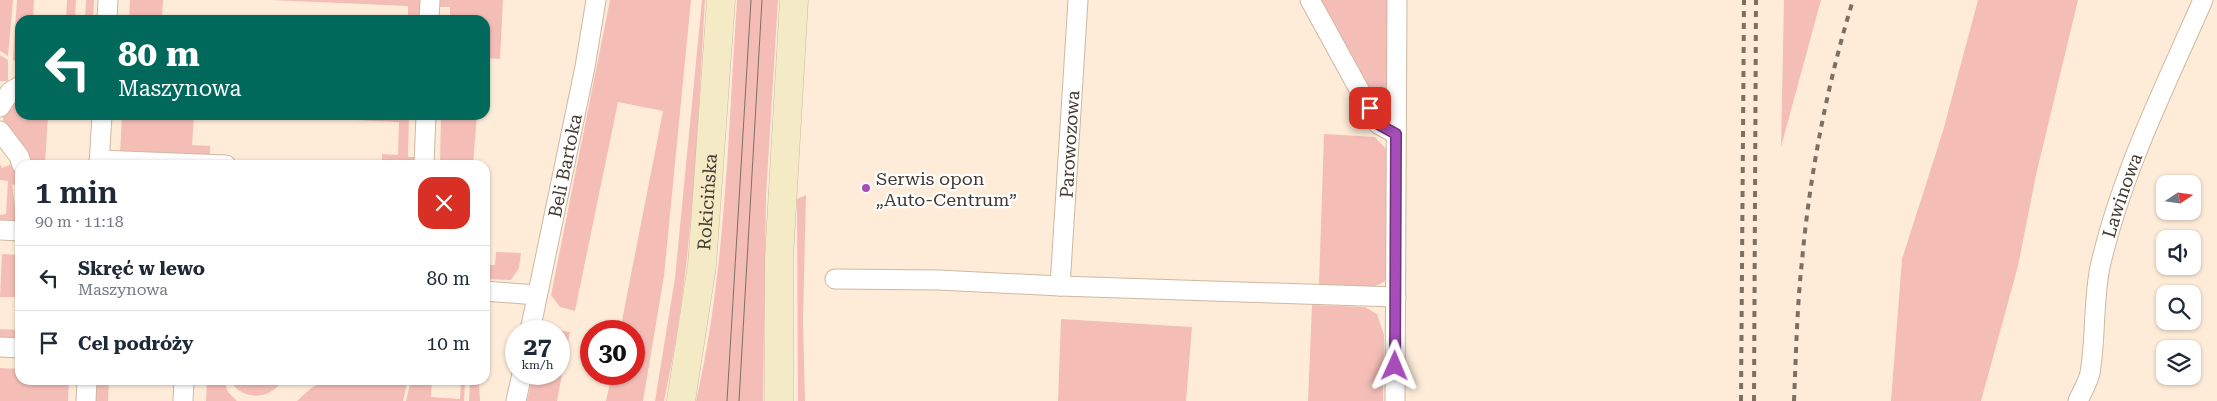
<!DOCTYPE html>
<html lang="pl">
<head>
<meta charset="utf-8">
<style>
  body { margin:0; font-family:"Roboto Serif",serif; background:#f2f2f3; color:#1f2937; height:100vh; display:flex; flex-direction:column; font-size:19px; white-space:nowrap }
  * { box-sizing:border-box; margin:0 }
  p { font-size:16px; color:#747a83 }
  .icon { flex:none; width:28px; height:28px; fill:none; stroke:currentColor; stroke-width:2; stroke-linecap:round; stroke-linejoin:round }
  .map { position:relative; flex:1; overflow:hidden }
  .drawer { position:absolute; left:15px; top:160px; width:475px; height:225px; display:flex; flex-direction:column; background:#fff; border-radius:15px; box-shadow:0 1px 4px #0004 }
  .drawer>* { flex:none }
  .hud { position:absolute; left:15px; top:15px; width:475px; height:105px; border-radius:15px; box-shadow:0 1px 4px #0004; background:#00695c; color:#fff; overflow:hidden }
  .needle { width:32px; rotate:77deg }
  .fabs { position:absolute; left:2156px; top:175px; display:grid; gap:10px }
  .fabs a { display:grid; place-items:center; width:45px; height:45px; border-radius:10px; background:#fff; box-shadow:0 1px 4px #0004; font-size:25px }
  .speed { position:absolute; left:505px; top:320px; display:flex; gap:10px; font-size:25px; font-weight:700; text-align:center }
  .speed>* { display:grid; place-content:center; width:65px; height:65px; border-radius:50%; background:#fff; box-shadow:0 1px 4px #0004; line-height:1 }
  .speed small { font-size:12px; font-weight:400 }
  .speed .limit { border:8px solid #d22; background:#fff; color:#111 }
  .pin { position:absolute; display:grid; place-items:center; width:42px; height:42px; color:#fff; margin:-21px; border-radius:10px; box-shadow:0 2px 8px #0006 }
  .me { position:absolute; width:55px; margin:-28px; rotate:1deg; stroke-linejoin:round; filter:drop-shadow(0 0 4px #0008) }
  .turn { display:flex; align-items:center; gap:18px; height:105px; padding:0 20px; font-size:22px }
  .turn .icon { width:65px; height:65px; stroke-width:2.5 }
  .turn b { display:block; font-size:35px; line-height:42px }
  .round { display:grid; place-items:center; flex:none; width:52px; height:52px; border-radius:15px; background:#f2f2f3 }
  .head { display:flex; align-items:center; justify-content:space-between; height:85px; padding:0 20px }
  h1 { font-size:30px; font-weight:600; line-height:38px }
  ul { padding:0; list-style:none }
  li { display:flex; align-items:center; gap:15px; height:65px; padding:0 20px; border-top:1px solid #e0e1e3 }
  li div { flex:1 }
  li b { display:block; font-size:19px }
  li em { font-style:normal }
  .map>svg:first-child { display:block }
</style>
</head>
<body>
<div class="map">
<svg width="2217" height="401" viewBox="0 0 2217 401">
  <rect width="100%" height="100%" fill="#feecd8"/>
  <!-- green -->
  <g fill="#f4beb7">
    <polygon points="0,0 13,0 8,56 0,51"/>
    <polygon points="17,0 34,0 33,20 20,20 20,63 13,60"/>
    <polygon points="67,0 76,0 75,20 66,20"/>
    <polygon points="86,0 94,0 93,20 85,20"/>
    <polygon points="130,0 163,0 162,20 129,20"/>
    <polygon points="270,0 428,0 427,20 408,20 408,6"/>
    <polygon points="439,0 503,0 500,59 485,58 485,20 450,20 450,7 439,7"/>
    <polygon points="610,0 691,0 664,276 643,401 606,401 612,374 634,374 634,331 620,331 663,111 618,102 575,311 560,307 551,295"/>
    <path d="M702,0H705C697,134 693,270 664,401H655L675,278Z"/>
    <path d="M737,0H778L766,196L763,401H696C726,270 728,133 737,0Z"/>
    <polygon points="1316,0 1389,0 1388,101 1387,104 1376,104"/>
    <polygon points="1784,0 1821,0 1781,147"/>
    <polygon points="1978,0 2078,0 2036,175 2018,266 1981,401 1891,401 1902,259 1943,131"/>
    <polygon points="0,55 8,60 8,81 0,81"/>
    <polygon points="20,93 20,115 48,115 45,165 26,165 3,122 3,110"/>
    <polygon points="122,115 194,115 192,145 210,146 210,158 120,154"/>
    <polygon points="247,115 409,115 408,157 421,157 416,165 382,165 382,154 398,155 399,122"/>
    <polygon points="441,115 477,115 473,165 440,165"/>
    <path d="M1324,134L1375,137L1386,149L1389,161L1388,276C1380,295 1336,286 1319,285Z"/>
    <polygon points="14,163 20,183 12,185 16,213 20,213 20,223 0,225 0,215 6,214 8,181 0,180 0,164 2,168"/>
    <polygon points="806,195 803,320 805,401 798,401 797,199"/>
    <polygon points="496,252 521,253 519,268 511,280 485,279 485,265 495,265"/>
    <polygon points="2,254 20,255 20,297 0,297"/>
    <polygon points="1312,305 1365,307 1377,314 1384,335 1383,401 1308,401"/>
    <polygon points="1061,319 1192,327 1186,401 1058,401"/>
    <polygon points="0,329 20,330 20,341 0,341"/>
    <polygon points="552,329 570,332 557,401 527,401 533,374 559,374 559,331 550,331"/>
    <polygon points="0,368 20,369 20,380 69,380 68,401 0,401"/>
    <polygon points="97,380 109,380 108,401 95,401"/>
    <polygon points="207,380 224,380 228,392 237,401 206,401"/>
    <path d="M231,380H281C273,401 239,401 231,380Z"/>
    <polygon points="325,380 408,380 403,401 297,401 310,389"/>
    <polygon points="411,380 432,380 431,397 460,399 461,382 465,383 464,401 406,401"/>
    <polygon points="470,382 479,383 480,401 469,401"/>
  </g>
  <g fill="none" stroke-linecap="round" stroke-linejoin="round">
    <defs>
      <g id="minor">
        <polyline points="1310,0 1378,124 1396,134"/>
        <polyline points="107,20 108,0"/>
        <polyline points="429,20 430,0"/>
        <polyline points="0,107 10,92 20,86"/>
        <polyline points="0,131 19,156 22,165"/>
        <polyline points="99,160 226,165"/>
        <polyline points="99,165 102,115"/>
        <polyline points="424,165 426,115"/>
        <polyline points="0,230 20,231"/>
        <polyline points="835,279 939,280 1060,286 1396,297"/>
        <path id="s1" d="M1060,286L1078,0"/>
        <polyline points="485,291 537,295"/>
        <path id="s2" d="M530,331L585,67L596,0"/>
        <polyline points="0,347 20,348"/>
        <polyline points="86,401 87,380"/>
        <polyline points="183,401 184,380"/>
        <polyline points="516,401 522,374"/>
        <polyline points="1395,401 1397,0"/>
        <path id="s3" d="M2078,401C2082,392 2088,382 2090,373C2096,338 2093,302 2100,267C2121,174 2165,87 2203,0"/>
      </g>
      <g id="secondary">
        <path id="s4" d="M681,401L702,265L721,0"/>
        <polyline points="779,401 779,258 794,0"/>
      </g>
    </defs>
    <!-- minor casing -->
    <use href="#minor" stroke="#ceb8a0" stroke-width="21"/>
    <!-- secondary casing -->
    <use href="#secondary" stroke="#ceb8a0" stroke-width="29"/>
    <!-- minor -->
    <use href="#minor" stroke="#fff" stroke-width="19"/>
    <!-- secondary -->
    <use href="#secondary" stroke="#f5eac6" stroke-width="28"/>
    <!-- tram -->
    <g stroke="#7c7063" stroke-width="1">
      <polyline points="727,401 751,0"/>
      <polyline points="739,401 762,0"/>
    </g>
    <!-- rail -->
    <g stroke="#7c7063" stroke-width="4" stroke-dasharray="6 6" stroke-linecap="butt">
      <polyline points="1741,401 1744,0"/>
      <polyline points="1754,401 1756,0"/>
      <path d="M1794,401C1796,354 1797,307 1802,261C1810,173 1827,85 1853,0"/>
    </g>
  </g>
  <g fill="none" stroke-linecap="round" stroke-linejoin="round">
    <defs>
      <polyline id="route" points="1370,108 1378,124 1396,134 1395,366"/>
    </defs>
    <!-- route casing -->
    <use href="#route" stroke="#6d3278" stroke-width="12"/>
    <!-- route -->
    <use href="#route" stroke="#a74db9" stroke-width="9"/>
  </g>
  <!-- markers -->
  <circle fill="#a74db9" stroke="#fff" stroke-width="2" cx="866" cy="188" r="5"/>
  <g text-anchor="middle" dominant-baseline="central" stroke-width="4.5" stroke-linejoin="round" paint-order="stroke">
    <!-- street labels -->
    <g font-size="18" fill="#433a30" stroke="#fff">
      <text stroke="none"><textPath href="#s1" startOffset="142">Parowozowa</textPath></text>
      <text stroke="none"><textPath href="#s2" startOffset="169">Beli Bartoka</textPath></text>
      <text stroke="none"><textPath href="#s3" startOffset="212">Lawinowa</textPath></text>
      <text stroke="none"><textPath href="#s4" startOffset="201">Rokicińska</textPath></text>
    </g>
    <!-- poi labels -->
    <g font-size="18" fill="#433a30" stroke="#fff" text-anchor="start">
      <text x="876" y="178">Serwis opon<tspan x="876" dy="21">„Auto-Centrum”</tspan></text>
    </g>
  </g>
</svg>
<div class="fabs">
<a><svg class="needle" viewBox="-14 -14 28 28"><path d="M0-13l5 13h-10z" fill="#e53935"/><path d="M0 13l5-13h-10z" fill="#747a83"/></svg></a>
<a><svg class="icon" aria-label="sound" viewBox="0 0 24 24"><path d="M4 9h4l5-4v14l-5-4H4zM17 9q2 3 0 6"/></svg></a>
<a><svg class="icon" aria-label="search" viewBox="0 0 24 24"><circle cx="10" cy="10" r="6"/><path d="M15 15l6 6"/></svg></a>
<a><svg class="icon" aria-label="layers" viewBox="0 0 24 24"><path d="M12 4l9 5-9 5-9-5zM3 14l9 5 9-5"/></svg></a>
</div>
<div class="speed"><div>27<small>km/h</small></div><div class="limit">30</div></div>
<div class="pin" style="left:1370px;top:108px;background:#d93025"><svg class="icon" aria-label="arrive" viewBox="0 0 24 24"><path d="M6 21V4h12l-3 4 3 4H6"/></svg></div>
<svg class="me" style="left:1395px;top:366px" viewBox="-20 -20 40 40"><path d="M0-17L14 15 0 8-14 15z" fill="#a74db9" stroke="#fff" stroke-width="4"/></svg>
<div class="hud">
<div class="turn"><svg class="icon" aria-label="left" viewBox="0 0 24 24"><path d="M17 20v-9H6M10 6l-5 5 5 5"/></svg><div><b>80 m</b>Maszynowa</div></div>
</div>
<section class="drawer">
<div class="head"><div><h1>1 min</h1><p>90 m · 11:18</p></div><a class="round" style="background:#d93025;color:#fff"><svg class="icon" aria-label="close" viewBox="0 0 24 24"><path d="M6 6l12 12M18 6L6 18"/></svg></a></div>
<ul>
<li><svg class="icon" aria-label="left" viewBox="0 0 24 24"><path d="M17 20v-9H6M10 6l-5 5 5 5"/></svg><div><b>Skręć w lewo</b><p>Maszynowa</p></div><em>80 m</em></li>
<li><svg class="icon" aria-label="arrive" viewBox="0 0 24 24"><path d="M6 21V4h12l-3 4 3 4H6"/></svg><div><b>Cel podróży</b></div><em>10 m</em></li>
</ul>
</section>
</div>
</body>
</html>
